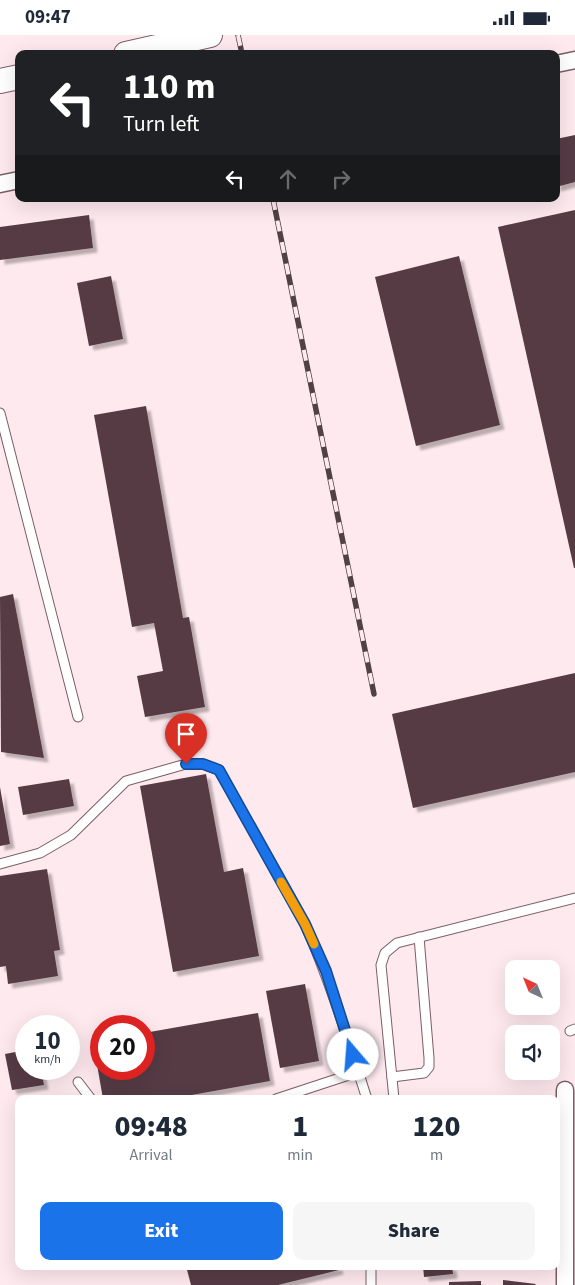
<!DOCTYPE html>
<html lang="en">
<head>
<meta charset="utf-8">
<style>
  body { margin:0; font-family:"Source Sans 3",sans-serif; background:#f6f6f7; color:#1f2937; height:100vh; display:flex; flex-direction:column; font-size:19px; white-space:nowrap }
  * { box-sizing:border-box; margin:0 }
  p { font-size:16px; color:#747a83 }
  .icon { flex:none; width:28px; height:28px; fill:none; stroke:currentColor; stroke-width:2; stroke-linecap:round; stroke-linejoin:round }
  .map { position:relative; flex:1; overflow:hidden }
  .drawer { position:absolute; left:15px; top:1060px; width:545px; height:175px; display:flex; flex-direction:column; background:#fff; border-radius:10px; box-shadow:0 5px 20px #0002 }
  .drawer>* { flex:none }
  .banner { position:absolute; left:15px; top:15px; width:545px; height:152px; border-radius:10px; box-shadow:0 5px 20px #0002; background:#202124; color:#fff; overflow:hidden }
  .needle { width:32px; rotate:317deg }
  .buttons { position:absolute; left:505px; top:925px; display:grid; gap:10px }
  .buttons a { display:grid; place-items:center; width:55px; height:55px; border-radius:10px; background:#fff; box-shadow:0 5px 20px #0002; font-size:25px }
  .speed { position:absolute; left:15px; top:980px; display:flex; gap:10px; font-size:25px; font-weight:700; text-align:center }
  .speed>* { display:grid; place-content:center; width:65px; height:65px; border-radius:50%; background:#fff; box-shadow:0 5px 20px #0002; line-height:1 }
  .speed small { font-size:12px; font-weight:400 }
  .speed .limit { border:8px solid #d22; background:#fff; color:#111 }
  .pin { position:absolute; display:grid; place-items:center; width:42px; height:42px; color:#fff; margin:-51px -21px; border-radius:50% 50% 50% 0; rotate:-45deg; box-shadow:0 0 5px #0007 }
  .pin .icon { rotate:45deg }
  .me { position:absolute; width:55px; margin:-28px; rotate:342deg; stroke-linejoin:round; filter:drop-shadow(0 0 4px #0008) }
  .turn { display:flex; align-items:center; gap:18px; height:105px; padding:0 25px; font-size:22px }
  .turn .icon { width:65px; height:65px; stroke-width:2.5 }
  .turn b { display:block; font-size:35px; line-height:42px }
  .lanes { display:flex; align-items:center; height:48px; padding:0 25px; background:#0003; justify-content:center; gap:25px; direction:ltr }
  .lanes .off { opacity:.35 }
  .eta { display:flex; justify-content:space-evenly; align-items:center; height:85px; text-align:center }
  .eta b { font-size:30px; font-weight:800; line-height:35px }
  .action { display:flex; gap:10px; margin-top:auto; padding:10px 25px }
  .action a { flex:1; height:58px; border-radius:10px; background:#1a73e8; color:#fff; font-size:20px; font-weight:800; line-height:58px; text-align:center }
  .action a+a { background:#f6f6f7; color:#1f2937 }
  .status { display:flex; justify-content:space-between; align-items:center; height:35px; padding:0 25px; background:#fff; direction:ltr }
  .status svg { height:14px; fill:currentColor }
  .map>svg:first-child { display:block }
</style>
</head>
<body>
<div class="status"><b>09:47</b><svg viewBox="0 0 49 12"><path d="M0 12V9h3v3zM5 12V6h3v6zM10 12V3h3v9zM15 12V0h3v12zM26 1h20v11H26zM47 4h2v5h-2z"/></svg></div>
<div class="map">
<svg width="575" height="1250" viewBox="0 0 575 1250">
  <defs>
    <filter id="shadow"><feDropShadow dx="4.5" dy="4.5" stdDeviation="1" flood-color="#0004"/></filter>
  </defs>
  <rect width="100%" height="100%" fill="#fee9ef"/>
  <!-- building -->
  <g fill="#563b44" filter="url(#shadow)">
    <polygon points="575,100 575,147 556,152 556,104"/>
    <polygon points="575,175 575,533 574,533 498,192"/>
    <polygon points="89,180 93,213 0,225 0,192"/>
    <polygon points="459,221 500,390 416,411 375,242"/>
    <polygon points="111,241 123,304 89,311 77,248"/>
    <polygon points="146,371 183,583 189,582 205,672 145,682 137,641 163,636 154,588 132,592 94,380"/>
    <polygon points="13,559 44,723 1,717 0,562"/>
    <polygon points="575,638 575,737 413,773 392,679"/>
    <polygon points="206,739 224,837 243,833 259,921 173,937 140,751"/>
    <polygon points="69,744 74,771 23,780 18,752"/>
    <polygon points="0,752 10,809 0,811"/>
    <polygon points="47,834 60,915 54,916 58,941 8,949 6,931 0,932 0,841"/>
    <polygon points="305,949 319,1026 280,1033 266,956"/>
    <polygon points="258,978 270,1046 169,1064 103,1064 94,1012 101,1010 101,1034 144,1034 144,998"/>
    <polygon points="26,1015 26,1034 41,1034 44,1050 12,1055 5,1019"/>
    <polygon points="186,1231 338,1231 339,1235 278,1250 191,1250"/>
    <polygon points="423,1231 452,1231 453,1239 424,1242"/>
    <polygon points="503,1245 536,1249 535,1250 503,1250"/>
    <polygon points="481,1246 481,1250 449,1250 449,1247"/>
  </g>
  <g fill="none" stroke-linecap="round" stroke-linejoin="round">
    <defs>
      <g id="lane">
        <polyline points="0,378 78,682"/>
        <path d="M0,829L40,818L71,800L126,746L186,729H203L219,735L305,889C330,946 348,1005 367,1064"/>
        <polyline points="570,996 575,994"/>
        <polyline points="392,1042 424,1038 429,1032 429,1023 419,902"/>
        <polyline points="78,1047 91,1064"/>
        <polyline points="276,1064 358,1037"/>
        <polyline points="394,1064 381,930 385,918 397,908 575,863"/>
        <polyline points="371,1231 371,1250"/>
      </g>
      <g id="street">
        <polyline points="556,29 575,25"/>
        <polyline points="0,149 19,145"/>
        <polyline points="565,1055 565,1250"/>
      </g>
      <g id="secondary">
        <polyline points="126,19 210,0"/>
        <polyline points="0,46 19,42"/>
      </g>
    </defs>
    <!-- lane casing -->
    <use href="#lane" stroke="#7b5e67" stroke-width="11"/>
    <!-- street casing -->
    <use href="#street" stroke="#7b5e67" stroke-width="19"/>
    <!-- secondary casing -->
    <use href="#secondary" stroke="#7b5e67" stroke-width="26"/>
    <!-- lane -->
    <use href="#lane" stroke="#fff" stroke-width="9"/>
    <!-- street -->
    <use href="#street" stroke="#fff" stroke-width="16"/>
    <!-- secondary -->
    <use href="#secondary" stroke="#fff" stroke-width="24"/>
    <defs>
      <g id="rail">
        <polyline points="238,0 242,19"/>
        <polyline points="273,164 374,659"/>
      </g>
    </defs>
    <!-- rail casing -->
    <use href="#rail" stroke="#4f4146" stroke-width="5.5"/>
    <!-- rail -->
    <use href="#rail" stroke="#fee9ef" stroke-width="4" stroke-dasharray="11" stroke-linecap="butt"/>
  </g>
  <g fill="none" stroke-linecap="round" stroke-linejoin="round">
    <defs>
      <polyline id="route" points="186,729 203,729 219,735 305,889 326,936 353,1020"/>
    </defs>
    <!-- route casing -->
    <use href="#route" stroke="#114b97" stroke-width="12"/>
    <!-- route -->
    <use href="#route" stroke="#1a73e8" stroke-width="9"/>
    <!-- slow -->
    <polyline stroke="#f59e0b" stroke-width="9" points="281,847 305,889 314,909"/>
  </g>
</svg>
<div class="buttons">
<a><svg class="needle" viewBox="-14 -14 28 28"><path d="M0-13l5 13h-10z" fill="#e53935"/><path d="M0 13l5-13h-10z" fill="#747a83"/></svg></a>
<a><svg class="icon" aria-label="sound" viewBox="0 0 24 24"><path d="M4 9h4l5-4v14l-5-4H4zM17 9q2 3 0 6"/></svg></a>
</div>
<div class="speed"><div>10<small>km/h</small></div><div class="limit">20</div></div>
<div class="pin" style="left:186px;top:729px;background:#d93025"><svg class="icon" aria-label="arrive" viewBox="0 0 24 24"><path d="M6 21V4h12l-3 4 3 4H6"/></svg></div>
<svg class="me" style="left:353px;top:1020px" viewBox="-20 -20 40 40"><circle r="19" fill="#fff"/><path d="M0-13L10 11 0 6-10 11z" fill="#1a73e8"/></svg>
<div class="banner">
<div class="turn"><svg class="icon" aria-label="left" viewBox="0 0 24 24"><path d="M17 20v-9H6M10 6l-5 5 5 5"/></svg><div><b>110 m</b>Turn left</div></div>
<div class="lanes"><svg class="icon" aria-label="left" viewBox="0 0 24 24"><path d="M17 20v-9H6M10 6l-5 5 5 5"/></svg><svg class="icon off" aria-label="ahead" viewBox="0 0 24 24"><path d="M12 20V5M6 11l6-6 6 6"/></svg><svg class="icon off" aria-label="right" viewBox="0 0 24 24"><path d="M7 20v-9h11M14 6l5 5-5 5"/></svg></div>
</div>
<section class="drawer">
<div class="eta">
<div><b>09:48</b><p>Arrival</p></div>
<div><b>1</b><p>min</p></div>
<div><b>120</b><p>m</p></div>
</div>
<div class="action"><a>Exit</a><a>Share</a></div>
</section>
</div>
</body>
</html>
